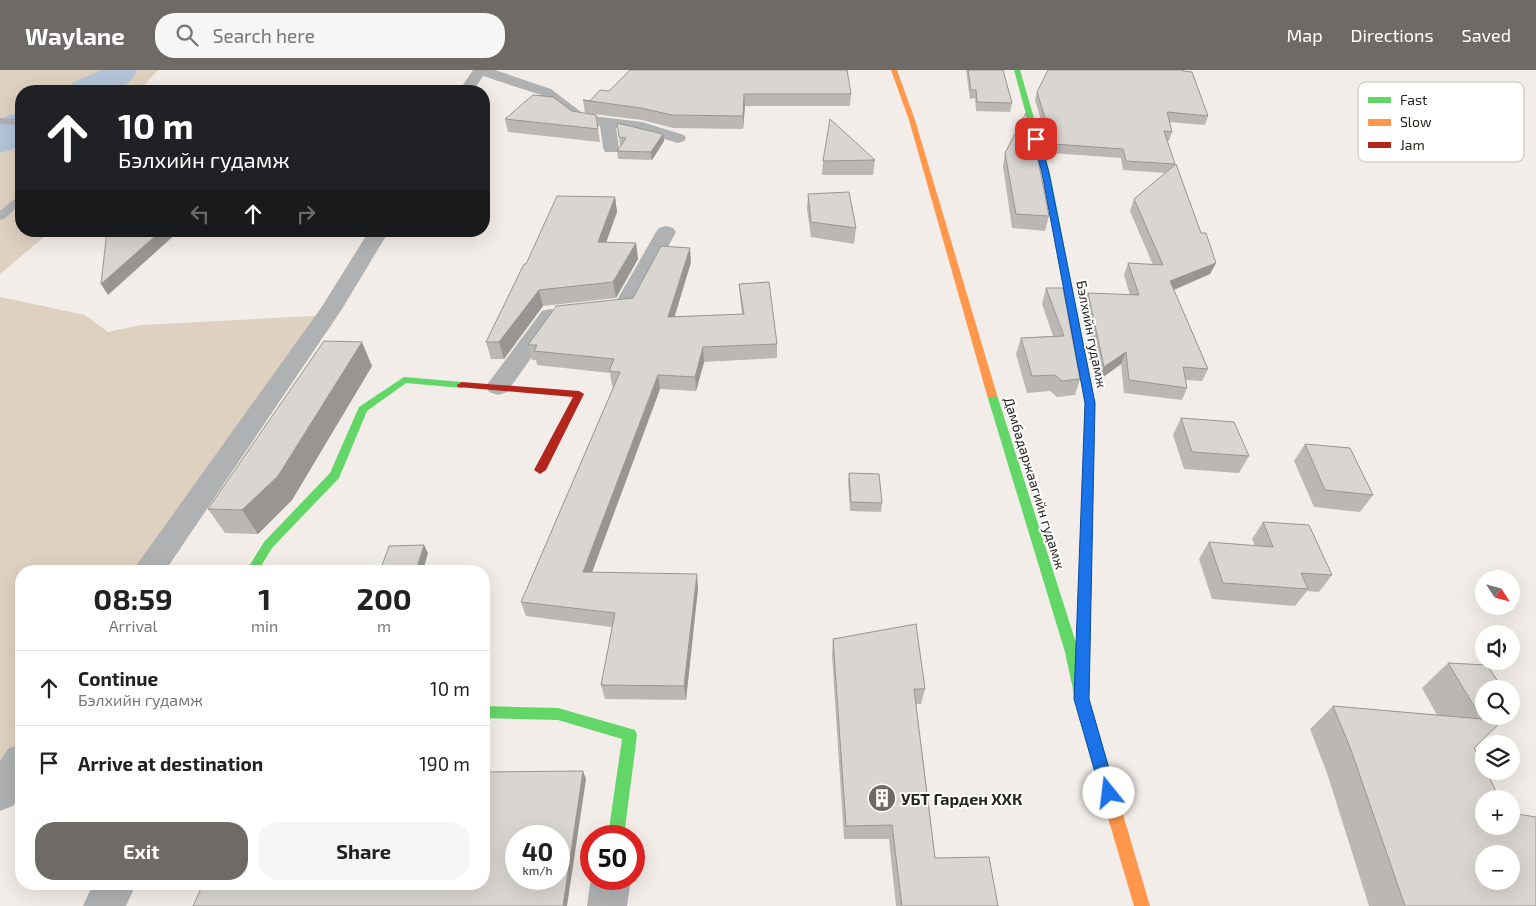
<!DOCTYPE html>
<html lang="en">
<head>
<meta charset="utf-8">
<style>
  body { margin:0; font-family:"Exo 2",sans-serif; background:#f6f6f6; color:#222; height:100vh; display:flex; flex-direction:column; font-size:19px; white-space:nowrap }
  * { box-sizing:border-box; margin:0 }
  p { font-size:16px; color:#767676 }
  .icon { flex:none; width:28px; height:28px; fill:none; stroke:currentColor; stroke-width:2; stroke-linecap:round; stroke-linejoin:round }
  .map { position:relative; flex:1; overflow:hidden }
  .drawer { position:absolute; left:15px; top:495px; width:475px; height:325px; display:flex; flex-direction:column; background:#fff; border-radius:20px; box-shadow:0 5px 20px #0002 }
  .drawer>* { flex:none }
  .guide { position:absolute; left:15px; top:15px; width:475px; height:152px; border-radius:20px; box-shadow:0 5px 20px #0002; background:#202124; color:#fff; overflow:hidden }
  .needle { width:32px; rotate:126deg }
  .tools { position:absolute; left:1475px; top:500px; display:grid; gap:10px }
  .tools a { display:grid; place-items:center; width:45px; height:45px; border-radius:50%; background:#fff; box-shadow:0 5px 20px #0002; font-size:25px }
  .speed { position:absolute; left:505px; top:755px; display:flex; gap:10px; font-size:25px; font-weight:700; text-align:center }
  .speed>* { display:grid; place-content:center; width:65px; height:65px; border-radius:50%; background:#fff; box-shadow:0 5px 20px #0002; line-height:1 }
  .speed small { font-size:12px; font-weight:400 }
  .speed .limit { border:8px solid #d22; background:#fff; color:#111 }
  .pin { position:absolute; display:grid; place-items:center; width:42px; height:42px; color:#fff; margin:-21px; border-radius:10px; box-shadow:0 2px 8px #0006 }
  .me { position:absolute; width:55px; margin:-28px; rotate:344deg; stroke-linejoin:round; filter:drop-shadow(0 0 4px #0008) }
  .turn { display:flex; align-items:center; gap:18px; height:105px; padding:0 20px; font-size:22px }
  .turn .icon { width:65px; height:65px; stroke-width:2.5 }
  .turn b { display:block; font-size:35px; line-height:42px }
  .lanes { display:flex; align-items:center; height:48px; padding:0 20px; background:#0003; justify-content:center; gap:25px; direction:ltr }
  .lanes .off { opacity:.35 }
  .eta { display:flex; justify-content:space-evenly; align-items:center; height:85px; text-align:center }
  .eta b { font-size:30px; font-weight:700; line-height:35px }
  .action { display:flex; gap:10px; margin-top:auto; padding:10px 20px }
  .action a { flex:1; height:58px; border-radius:20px; background:#6e6a66; color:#fff; font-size:20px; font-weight:700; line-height:58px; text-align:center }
  .action a+a { background:#f6f6f6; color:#222 }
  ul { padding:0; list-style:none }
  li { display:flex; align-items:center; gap:15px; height:75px; padding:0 20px; border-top:1px solid #e0e0e0 }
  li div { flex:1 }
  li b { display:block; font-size:19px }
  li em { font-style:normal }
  header { display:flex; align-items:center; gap:30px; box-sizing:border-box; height:70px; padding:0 25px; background:#6e6a66; color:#fff }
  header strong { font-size:24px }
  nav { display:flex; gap:28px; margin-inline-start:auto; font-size:18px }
  .search { width:350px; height:45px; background:#f6f6f6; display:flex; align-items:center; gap:12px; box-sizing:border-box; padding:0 18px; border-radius:20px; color:#767676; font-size:19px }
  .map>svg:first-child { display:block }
</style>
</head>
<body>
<header>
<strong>Waylane</strong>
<div class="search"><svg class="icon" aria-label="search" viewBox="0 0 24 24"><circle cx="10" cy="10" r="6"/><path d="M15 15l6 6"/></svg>Search here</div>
<nav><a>Map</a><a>Directions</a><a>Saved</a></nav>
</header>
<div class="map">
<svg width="1536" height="836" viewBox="0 0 1536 836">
  <rect width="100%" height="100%" fill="#f2ede8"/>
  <!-- green -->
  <g fill="#ded1c0">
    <polygon points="0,0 158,0 139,21 21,21 21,161 51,161 0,204"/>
    <polygon points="0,227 85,245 108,262 141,255 333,245 156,501 21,501 21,696 0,727"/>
  </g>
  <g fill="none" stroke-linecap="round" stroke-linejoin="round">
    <!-- river -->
    <g fill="#b4c5d9" fill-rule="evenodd">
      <path d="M101,0H137C127,27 90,23 67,21L72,13Z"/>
      <polygon points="21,43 21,73 14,79 0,83 0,52 7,46"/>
    </g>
    <!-- lane -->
    <g fill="#b0b1b3" fill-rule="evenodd">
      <polygon points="0,48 21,49 21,55 0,54"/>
      <polygon points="21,126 21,134 4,149 0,150 0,141 17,127"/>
    </g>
    <!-- street -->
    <g fill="#b0b1b3" fill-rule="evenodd">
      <polygon points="473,0 495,0 551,19 585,45 642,52 684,65 686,68 684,71 678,73 640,62 616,58 619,78 617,82 605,82 603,78 600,56 574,52 541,25 483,6 473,21 459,21"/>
      <polygon points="666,156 673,158 676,162 633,241 596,246 588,244 585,239 588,234 617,230 656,162 659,158"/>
      <polygon points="369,161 389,161 342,239 165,501 134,501 138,493 321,238"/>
      <polygon points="550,239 558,241 561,246 507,322 498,325 489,322 486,317 489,312 542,241"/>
      <polygon points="21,674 21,723 13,736 0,741 0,691 8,679"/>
      <polygon points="591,808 631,809 627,836 587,836"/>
      <polygon points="93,814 136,814 126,836 83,836"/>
    </g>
    <!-- fast -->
    <g fill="#63d668" fill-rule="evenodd">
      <polygon points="1014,0 1020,0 1050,103 1095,333 1094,363 1089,367 1084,363 1085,333 1042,103"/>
      <polygon points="404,307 462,312 467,315 462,318 406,313 367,341 339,408 272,478 258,501 246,501 264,472 330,403 359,337"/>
      <polygon points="992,322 997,325 1077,576 1079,527 1081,523 1085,522 1089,523 1091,527 1090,593 1088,597 1082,599 1089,629 1119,731 1116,736 1111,739 1106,736 1103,731 1075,629 1065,582 987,325"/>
      <polygon points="484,636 558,638 635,660 637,665 624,766 608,766 622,669 558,650 484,648"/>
    </g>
    <!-- slow -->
    <g fill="#ff974d" fill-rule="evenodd">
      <polygon points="891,0 897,0 915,50 997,325 996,327 988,327 987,325 909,50"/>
      <polygon points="1111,723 1116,726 1119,731 1150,836 1134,836 1103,731 1106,726"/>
    </g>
    <!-- jam -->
    <g fill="#b3261e" fill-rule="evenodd">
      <polygon points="462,312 579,321 584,324 546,400 540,404 534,400 573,327 458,317 457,315"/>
      <polygon points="1089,359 1094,363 1091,527 1089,531 1085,532 1081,531 1079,527 1084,363"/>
    </g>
  </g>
  <!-- wall -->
  <g fill="#bbb7b4">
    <polygon points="966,0 1003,0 1012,33 1010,42 976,41 975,28 970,29"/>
    <polygon points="1183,1 1208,46 1205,55 1169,52 1172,62 1169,71 1167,70 1175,95 1201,163 1216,193 1210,204 1174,220 1208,299 1202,311 1186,310 1187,318 1182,330 1124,323 1121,294 1099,310 1084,235 1088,223 1130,225 1124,205 1128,193 1153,195 1130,141 1134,129 1165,103 1123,100 1121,88 1051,83 1035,30 1037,22"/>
    <polygon points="609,21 851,24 850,36 745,36 743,59 673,58 642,50 585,43 583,30 590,31"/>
    <polygon points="572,41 596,45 600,72 508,62 505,49"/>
    <polygon points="617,53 663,64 664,71 652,90 618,89 617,81 621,75 620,75"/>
    <polygon points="1005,83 1049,146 1045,161 1012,158 1003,96"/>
    <polygon points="875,90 873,105 822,105 823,91"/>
    <polygon points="808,124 856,158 854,174 811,167 807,139"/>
    <polygon points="615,127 617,142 606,172 636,173 638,189 616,228 543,236 504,289 491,289 486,272 526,194"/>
    <polygon points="691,192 674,247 742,244 740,228 739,214 777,274 777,288 704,292 696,321 660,319 592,502 698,518 686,630 605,629 601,615 612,557 526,546 521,532 614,316 612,316 610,303 537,295 536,290 532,290 528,275 633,228"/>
    <polygon points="1046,218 1080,309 1075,325 1057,327 1050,321 1027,323 1016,284 1021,268 1053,266 1042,234"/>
    <polygon points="372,296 292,430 258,464 225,463 208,439"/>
    <polygon points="1181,348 1249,386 1239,403 1184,399 1173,365"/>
    <polygon points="1305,374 1373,425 1360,442 1314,437 1294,391"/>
    <polygon points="849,403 882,433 881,442 850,441 848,412"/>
    <polygon points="1263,452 1332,505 1319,522 1307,521 1295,536 1212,529 1199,489 1209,472 1255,476 1252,469"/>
    <polygon points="833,569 925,619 921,634 916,634 935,788 998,836 896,836 889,769 844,769 832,585"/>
    <polygon points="1448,593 1484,646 1474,678 1484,756 1536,836 1369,836 1327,703 1310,659 1333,636 1437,645 1422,618"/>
  </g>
  <!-- shaded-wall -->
  <g fill="#989592">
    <polygon points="744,24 745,36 743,59 743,46"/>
    <polygon points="663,64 664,71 652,90 651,82"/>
    <polygon points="615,127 617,142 601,187 598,172"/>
    <polygon points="161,161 179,161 108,225 101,214"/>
    <polygon points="636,173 638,189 616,228 613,212"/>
    <polygon points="690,178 691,192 670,262 668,247"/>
    <polygon points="1216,193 1210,204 1166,223 1170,211"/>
    <polygon points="539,220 543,236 504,289 499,272"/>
    <polygon points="362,272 372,296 292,430 258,464 242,440"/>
    <polygon points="703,277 704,292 696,321 695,307"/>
    <polygon points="1126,282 1121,294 1099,310 1104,297"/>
    <polygon points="658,305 660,319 587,516 583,502"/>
    <polygon points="424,475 428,483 423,501 416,501"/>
    <polygon points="697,504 698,518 686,630 684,616"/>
    <polygon points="583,701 586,709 567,836 563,836"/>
  </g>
  <!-- building -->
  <g fill="#d9d5d1" stroke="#989592" fill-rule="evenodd">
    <polygon points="630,0 847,0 851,24 744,24 743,46 672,45 641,38 583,30 590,31 600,20 609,21"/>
    <polygon points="968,0 1003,0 1012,33 977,32 976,20 971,20"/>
    <polygon points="1048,0 1183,0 1183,1 1192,2 1208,46 1167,42 1172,62 1164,61 1175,94 1126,91 1123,79 1053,74 1037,22"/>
    <polygon points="533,25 553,27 572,41 596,45 598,59 505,49"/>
    <polygon points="1026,43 1038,90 1049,146 1016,144 1005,83"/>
    <polygon points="830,49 875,90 823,91"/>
    <polygon points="617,53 663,64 651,82 617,81 626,68 619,67"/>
    <polygon points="1176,94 1201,163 1206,163 1216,193 1170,211 1208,299 1183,297 1187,318 1129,310 1126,282 1104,297 1088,223 1139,225 1128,193 1163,195 1134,129"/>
    <polygon points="849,122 856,158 811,152 808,124"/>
    <polygon points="557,126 615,127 598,172 636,173 613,212 539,220 499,272 486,272 524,194 526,194"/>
    <polygon points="107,161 161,161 101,214"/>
    <polygon points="661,176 690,178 668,247 744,244 739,214 769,212 777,274 703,277 695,307 658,305 583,502 697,504 684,616 601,615 615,543 521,532 620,302 609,301 614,289 534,281 537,275 528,275 556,236 633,228"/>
    <polygon points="1046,218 1063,218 1080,309 1062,311 1055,305 1032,306 1021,268 1064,266"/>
    <polygon points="324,271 362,272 278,406 242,440 208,439"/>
    <polygon points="1181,348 1234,352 1249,386 1192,382"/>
    <polygon points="1305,374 1350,378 1373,425 1325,420"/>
    <polygon points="849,403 879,404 882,433 851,432"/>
    <polygon points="1263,452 1309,455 1332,505 1301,503 1308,519 1223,513 1209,472 1273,477"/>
    <polygon points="424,475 416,501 380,501 389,476"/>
    <polygon points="916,554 925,619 914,619 935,788 989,787 998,836 902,836 892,755 846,756 833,569"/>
    <path d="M1448,593L1487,595L1503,619H1484V646H1507L1474,678L1484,696V701H1486L1500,729H1484V756H1511V743L1536,747V836H1405L1351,680L1333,636L1482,649ZM1484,784H1511V811H1484Z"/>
    <polygon points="1511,632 1515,638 1511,642"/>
    <path d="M583,701L563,836H193L203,814H484V702ZM516,766H559V809H516Z"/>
  </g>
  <!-- route -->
  <polygon fill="#1a73e8" stroke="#114b97" points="1036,67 1040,69 1049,103 1095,333 1089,629 1116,723 1114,729 1109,731 1103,729 1101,723 1074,629 1085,333 1042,103 1033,69"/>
  <!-- icons -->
  <defs>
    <symbol id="building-disc" viewBox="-11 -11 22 22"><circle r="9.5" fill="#6e6a66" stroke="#fff"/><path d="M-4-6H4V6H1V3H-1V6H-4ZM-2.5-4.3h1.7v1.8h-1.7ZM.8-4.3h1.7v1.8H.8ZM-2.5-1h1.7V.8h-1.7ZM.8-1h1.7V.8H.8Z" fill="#fff"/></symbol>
  </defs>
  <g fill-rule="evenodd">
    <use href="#building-disc" x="866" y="712" width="32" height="32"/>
  </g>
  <g text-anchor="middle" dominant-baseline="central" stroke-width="4" stroke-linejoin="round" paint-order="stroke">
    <!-- street labels -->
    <g font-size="14" fill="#272420" stroke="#fff">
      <text transform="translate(1092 264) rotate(79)">Бэлхийн гудамж</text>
      <text transform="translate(1035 413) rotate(73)">Дамбадаржаагийн гудамж</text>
    </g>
    <!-- near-poi labels -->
    <g font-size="16" font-weight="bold" fill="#272420" stroke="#fff" text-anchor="start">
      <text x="901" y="728">УБТ Гарден ХХК</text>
    </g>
  </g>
  <!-- legend -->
  <rect x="1358" y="12" width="166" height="80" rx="8" fill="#fff" stroke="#bebdbc" stroke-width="1"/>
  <rect x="1368" y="27" width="23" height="6" fill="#63d668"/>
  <rect x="1368" y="49" width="23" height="7" fill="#ff974d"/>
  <rect x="1368" y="72" width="23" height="6" fill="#b3261e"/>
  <g font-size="14" fill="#272420">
    <text x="1400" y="35">Fast</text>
    <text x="1400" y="57">Slow</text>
    <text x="1400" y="80">Jam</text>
  </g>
</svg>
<div class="tools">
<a><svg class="needle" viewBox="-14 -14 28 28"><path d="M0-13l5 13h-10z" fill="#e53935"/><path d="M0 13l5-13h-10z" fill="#767676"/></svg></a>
<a><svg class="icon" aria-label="sound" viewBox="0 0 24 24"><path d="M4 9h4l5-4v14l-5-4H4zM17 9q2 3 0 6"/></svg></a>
<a><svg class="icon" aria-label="search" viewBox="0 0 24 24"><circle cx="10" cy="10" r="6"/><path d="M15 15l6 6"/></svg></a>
<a><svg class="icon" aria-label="layers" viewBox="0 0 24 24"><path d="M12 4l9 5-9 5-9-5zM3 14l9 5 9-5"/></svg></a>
<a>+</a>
<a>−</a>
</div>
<div class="speed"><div>40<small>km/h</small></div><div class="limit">50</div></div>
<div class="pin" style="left:1036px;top:69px;background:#d93025"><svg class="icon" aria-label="arrive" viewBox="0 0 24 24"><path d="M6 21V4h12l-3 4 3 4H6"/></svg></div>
<svg class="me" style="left:1109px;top:723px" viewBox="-20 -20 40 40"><circle r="19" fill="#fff"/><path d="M0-13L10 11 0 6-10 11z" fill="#1a73e8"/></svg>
<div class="guide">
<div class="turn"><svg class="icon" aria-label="ahead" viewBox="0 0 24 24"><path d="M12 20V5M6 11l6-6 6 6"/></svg><div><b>10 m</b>Бэлхийн гудамж</div></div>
<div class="lanes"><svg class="icon off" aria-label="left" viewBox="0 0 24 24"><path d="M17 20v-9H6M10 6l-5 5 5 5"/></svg><svg class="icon" aria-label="ahead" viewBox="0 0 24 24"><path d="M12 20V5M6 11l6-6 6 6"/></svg><svg class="icon off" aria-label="right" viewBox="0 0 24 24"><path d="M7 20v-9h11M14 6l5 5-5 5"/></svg></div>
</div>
<section class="drawer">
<div class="eta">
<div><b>08:59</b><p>Arrival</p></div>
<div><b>1</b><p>min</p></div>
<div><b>200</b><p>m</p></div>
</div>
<ul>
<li><svg class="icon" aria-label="ahead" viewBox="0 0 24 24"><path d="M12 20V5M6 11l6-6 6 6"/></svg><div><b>Continue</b><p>Бэлхийн гудамж</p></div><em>10 m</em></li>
<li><svg class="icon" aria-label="arrive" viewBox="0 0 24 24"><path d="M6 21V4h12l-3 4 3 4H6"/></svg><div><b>Arrive at destination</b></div><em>190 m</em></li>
</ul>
<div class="action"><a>Exit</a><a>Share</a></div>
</section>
</div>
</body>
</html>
